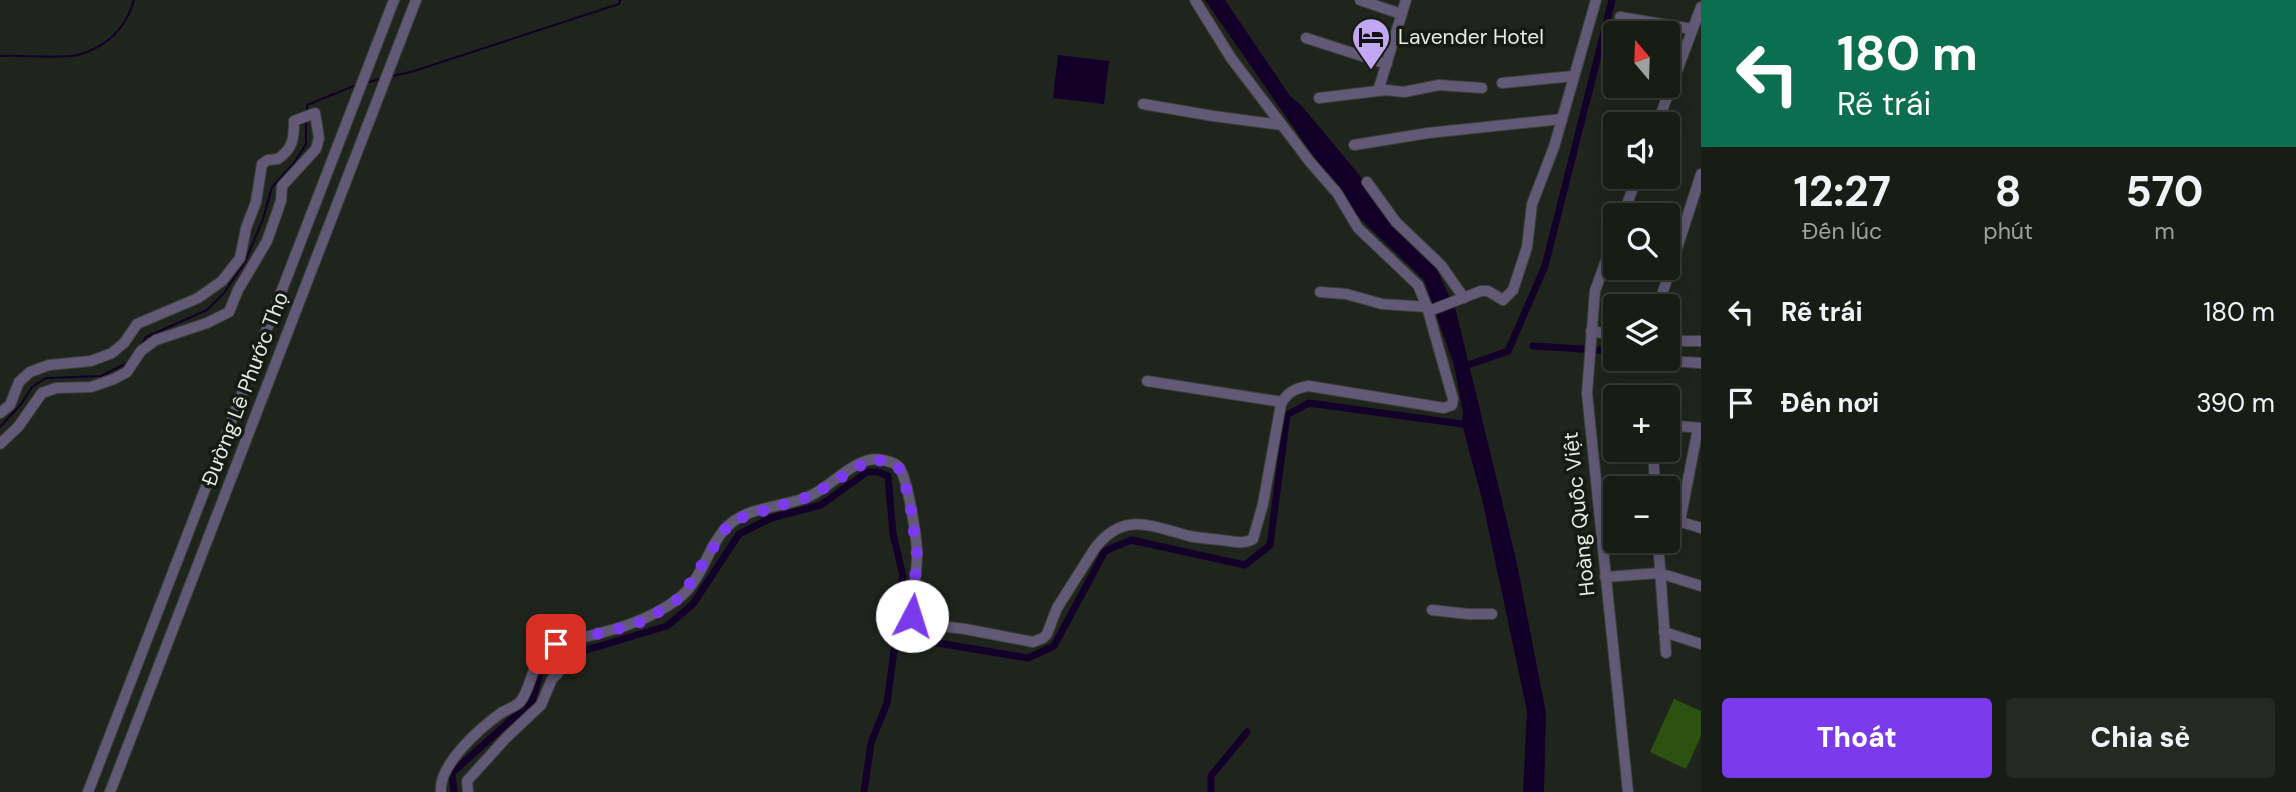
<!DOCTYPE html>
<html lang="vi">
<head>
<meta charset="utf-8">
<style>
  body { margin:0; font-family:"DM Sans",sans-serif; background:#242922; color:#f1f3f6; height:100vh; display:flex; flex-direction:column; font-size:26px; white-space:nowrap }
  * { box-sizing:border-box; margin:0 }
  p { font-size:23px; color:#9ea1a0 }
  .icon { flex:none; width:38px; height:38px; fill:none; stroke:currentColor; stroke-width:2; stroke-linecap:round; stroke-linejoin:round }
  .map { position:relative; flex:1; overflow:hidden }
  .details { display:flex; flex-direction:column; background:#171c15; width:595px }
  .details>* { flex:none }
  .top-card { background:#0b6e4f; color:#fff; overflow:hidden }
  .needle { width:46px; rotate:341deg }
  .tools { position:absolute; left:1603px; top:21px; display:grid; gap:14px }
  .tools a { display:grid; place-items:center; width:77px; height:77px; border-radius:7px; background:#171c15; box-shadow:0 4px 18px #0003,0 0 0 2px #363a34; font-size:35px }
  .pin { position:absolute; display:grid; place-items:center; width:60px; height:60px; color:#fff; margin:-30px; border-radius:14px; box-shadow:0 4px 10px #0006 }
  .me { position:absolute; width:77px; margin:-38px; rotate:5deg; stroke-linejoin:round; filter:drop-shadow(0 0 5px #0008) }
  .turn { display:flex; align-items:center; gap:24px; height:147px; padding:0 21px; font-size:32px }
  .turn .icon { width:91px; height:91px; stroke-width:2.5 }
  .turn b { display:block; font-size:49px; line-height:60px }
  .eta { display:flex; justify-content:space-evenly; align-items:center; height:119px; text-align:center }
  .eta b { font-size:42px; font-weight:800; line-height:49px }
  .cta { display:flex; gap:14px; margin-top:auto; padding:14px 21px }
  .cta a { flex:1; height:80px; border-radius:7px; background:#7c3aed; color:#fff; font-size:28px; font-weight:800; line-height:80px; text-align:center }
  .cta a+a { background:#242922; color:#f1f3f6 }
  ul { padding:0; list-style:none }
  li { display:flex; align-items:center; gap:21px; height:91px; padding:0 21px }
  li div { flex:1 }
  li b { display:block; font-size:26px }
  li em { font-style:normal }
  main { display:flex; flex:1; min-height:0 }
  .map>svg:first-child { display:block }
</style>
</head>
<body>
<main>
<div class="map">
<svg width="1701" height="792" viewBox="0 0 1701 792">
  <rect width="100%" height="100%" fill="#1f251c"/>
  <!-- green -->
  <polygon fill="#2c5111" points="1674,699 1701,711 1701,736 1686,769 1650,752"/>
  <!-- water -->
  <g fill="#130029">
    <polygon points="1205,0 1225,0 1290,96 1301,105 1360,176 1385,217 1434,263 1456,311 1516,559 1546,713 1544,792 1523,792 1527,711 1482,499 1462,424 1463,412 1454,365 1424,280 1350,209"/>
    <polygon points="1058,55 1109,61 1104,104 1053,98"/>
  </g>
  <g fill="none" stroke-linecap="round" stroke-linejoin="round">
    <!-- stream -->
    <g stroke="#130029" stroke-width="2">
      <path d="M0,56C19,55 62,59 78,55C107,47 126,28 134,0"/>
      <polyline points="393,76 414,71 619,4 620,0"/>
      <polyline points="365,83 380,79"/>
      <polyline points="307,112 307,105 356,85"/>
      <polyline points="141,345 146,337 207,310 224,293 245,262 263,219 272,187 294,163 306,144 306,121"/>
      <polyline points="0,427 22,403 32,387 46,378 101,376 127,363"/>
    </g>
    <!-- canal -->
    <g stroke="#130029" stroke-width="7">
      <polyline points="1533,346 1615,351"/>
      <polyline points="1471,364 1508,351 1545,266 1612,0"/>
      <polyline points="896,636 1028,658 1054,646 1105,551 1131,540 1245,565 1270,545 1287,415 1309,403 1462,424"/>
      <polyline points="454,792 452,773 532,701 543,663 667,626 693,604 739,534 771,518 821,505 867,472 878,472 888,476 893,534 903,576 893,622 896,636 887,703 871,743 864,792"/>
      <polyline points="1211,792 1211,776 1247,732"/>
    </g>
    <defs>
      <g id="minor">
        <polyline points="1360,0 1401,14"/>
        <polyline points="1620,17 1692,29"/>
        <polyline points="1306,38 1387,64"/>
        <polyline points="1502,83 1574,76"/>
        <polyline points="1378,91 1406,0"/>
        <polyline points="1319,98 1386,90 1404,92 1439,85 1482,88"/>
        <polyline points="1143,104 1213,116 1282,125"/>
        <polyline points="1657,124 1701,7"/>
        <polyline points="1354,145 1428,133 1562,119"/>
        <polyline points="1367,182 1396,222 1441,265 1464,298"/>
        <polyline points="1623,215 1637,177"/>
        <polyline points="1615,235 1595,291 1587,393 1628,792"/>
        <polyline points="1320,292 1346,294 1382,304 1427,307"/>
        <polyline points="1659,304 1701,174"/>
        <polyline points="1429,311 1481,291 1488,291 1503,300 1513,290 1527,247 1532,204 1554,147 1596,0"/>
        <polyline points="1591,331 1615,335"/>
        <polyline points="1668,341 1701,341"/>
        <polyline points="1639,359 1701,363"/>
        <polyline points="1147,381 1282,402"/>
        <path d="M0,413L10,405L19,382L30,372L49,365L91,361L112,353L124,343L137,324L198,298L222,281L240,258L246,228L256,202L262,164L268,160L278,159C293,148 294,139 294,121L315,113L319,138L316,149L282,186L281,201L267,241L238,290L229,312L207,323L156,340L141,351L127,372L114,379L91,387L56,388L42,393L18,427L0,444"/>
        <polyline points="1668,425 1701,428"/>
        <polyline points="1653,450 1655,488"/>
        <polyline points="1668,518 1701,528"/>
        <polyline points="1680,521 1698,428"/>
        <polyline points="1658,541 1666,653"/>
        <polyline points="1605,577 1659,573 1701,586"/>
        <polyline points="1432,610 1468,614 1492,614"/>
        <polyline points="1664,632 1701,644"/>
        <polyline points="88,792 394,0"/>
        <polyline points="110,792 416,0"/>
        <path d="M441,792C438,765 480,728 501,713C507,709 515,707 520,702C534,685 531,653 556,644C600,633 643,626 679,598C703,580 708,543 730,524C751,506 786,507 810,496C830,487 848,465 869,460C876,458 894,461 899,467C908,479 917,539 917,555C917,573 913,591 911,608V616L916,623L965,629L1033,642L1043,638L1047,634L1057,608L1095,548C1124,511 1151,526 1189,536C1199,538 1211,539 1221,540C1232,541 1243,545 1253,539L1263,504L1281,404C1287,392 1296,388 1309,386L1444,408L1452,405L1453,399L1427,307L1418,285L1358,228L1337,193L1310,162L1231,58L1195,0"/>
        <polyline points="468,792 467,781 506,738 541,705 552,679 558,673"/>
      </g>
    </defs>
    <!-- minor casing -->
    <use href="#minor" stroke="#3b4138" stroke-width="12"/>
    <!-- minor -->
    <use href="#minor" stroke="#625976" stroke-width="10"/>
  </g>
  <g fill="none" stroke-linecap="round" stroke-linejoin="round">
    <!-- route -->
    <polyline stroke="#7c3aed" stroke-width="12" stroke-dasharray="0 21.6" points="556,644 633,625 648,619 681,597 726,528 737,519 811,496 869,460 875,459 898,466 909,496 917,554 912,616"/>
  </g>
  <!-- icons -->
  <defs>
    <symbol id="hotel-pin" viewBox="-11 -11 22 30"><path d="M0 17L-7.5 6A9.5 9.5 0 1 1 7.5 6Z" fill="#c2a8f3" stroke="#151b12"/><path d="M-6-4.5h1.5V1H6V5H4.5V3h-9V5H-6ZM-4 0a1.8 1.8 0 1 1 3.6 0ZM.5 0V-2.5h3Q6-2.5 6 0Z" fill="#111"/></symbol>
  </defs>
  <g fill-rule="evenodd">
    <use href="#hotel-pin" x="1349" y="15" width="44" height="60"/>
  </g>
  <g text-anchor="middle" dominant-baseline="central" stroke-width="7" stroke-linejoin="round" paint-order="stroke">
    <!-- poi labels -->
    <g font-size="21" fill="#e7ebe4" stroke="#151b12" text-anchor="start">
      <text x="1398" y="37">Lavender Hotel</text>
    </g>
    <!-- street labels -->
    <g font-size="21" fill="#e7ebe4" stroke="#151b12">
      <text transform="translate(245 389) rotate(-69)">Đường Lê Phước Thọ</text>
      <text transform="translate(1579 514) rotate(-96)">Hoàng Quốc Việt</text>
    </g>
  </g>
</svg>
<div class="tools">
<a><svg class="needle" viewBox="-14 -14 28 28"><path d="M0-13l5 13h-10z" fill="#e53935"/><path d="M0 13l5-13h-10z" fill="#9ea1a0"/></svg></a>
<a><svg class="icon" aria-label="sound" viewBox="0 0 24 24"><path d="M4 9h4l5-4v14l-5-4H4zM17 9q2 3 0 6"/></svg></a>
<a><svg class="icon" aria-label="search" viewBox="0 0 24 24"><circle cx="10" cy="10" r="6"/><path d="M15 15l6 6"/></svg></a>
<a><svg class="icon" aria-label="layers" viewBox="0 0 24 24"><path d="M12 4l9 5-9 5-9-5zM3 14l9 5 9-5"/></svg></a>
<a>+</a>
<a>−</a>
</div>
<div class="pin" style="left:556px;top:644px;background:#d93025"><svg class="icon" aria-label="arrive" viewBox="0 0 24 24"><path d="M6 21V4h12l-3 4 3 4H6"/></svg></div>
<svg class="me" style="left:912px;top:616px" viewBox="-20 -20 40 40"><circle r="19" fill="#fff"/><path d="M0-13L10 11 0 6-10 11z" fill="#7c3aed"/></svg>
</div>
<section class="details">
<div class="top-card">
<div class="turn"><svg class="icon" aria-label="left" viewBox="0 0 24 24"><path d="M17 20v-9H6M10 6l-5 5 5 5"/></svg><div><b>180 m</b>Rẽ trái</div></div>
</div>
<div class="eta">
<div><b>12:27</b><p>Đến lúc</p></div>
<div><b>8</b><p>phút</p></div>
<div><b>570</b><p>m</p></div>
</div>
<ul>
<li><svg class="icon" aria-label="left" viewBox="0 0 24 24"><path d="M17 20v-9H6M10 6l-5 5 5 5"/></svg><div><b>Rẽ trái</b></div><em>180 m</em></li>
<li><svg class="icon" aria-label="arrive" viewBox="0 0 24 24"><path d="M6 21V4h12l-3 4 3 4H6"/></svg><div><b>Đến nơi</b></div><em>390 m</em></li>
</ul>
<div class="cta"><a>Thoát</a><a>Chia sẻ</a></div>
</section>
</main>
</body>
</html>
